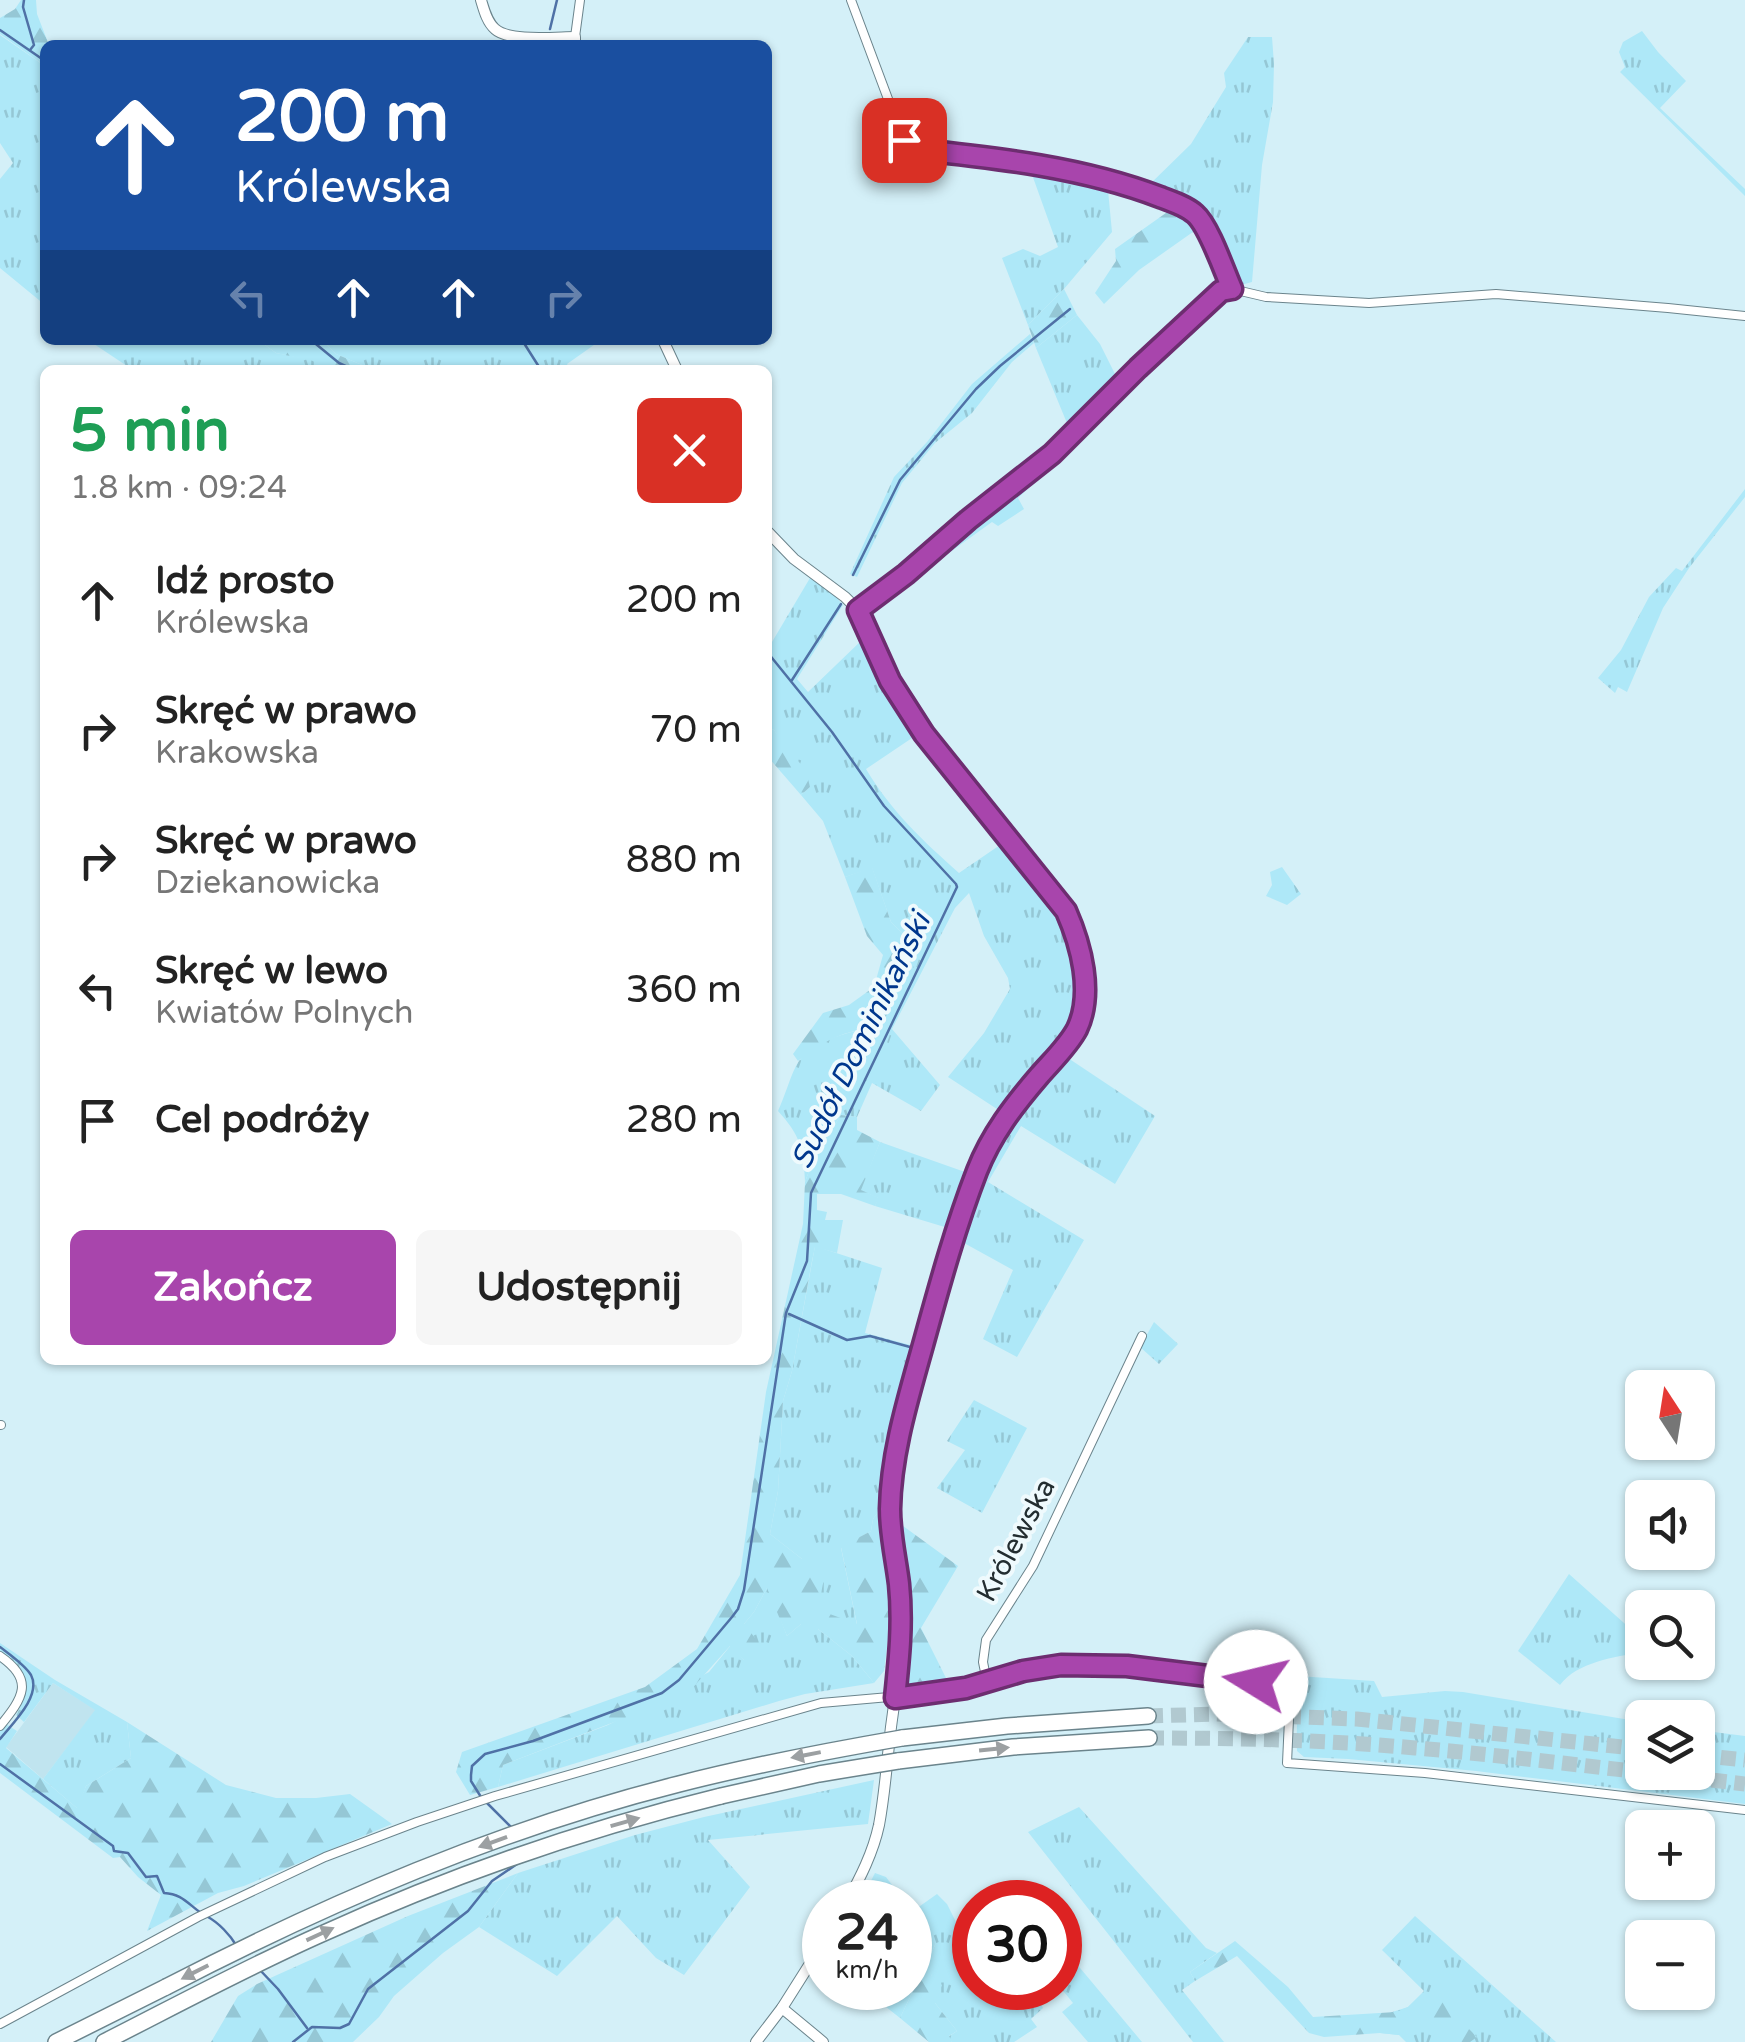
<!DOCTYPE html>
<html lang="pl">
<head>
<meta charset="utf-8">
<style>
  body { margin:0; font-family:"Varela Round",sans-serif; background:#f6f6f6; color:#222; height:100vh; display:flex; flex-direction:column; font-size:38px; white-space:nowrap }
  * { box-sizing:border-box; margin:0 }
  p { font-size:32px; color:#767676 }
  .icon { flex:none; width:55px; height:55px; fill:none; stroke:currentColor; stroke-width:2; stroke-linecap:round; stroke-linejoin:round }
  .map { position:relative; flex:1; overflow:hidden }
  .side { position:absolute; left:40px; top:365px; width:732px; height:1000px; display:flex; flex-direction:column; background:#fff; border-radius:15px; box-shadow:0 2px 8px #0004 }
  .side>* { flex:none }
  .hud { position:absolute; left:40px; top:40px; width:732px; height:305px; border-radius:15px; box-shadow:0 2px 8px #0004; background:#1a4fa0; color:#fff; overflow:hidden }
  .needle { width:65px; rotate:348deg }
  .controls { position:absolute; left:1625px; top:1370px; display:grid; gap:20px }
  .controls a { display:grid; place-items:center; width:90px; height:90px; border-radius:15px; background:#fff; box-shadow:0 2px 8px #0004; font-size:50px }
  .speed { position:absolute; left:802px; top:1880px; display:flex; gap:20px; font-size:50px; font-weight:700; text-align:center }
  .speed>* { display:grid; place-content:center; width:130px; height:130px; border-radius:50%; background:#fff; box-shadow:0 2px 8px #0004; line-height:1 }
  .speed small { font-size:25px; font-weight:400 }
  .speed .limit { border:15px solid #d22; background:#fff; color:#111 }
  .pin { position:absolute; display:grid; place-items:center; width:85px; height:85px; color:#fff; margin:-42px; border-radius:20px; box-shadow:0 5px 15px #0006 }
  .me { position:absolute; width:110px; margin:-55px; rotate:279deg; stroke-linejoin:round; filter:drop-shadow(0 0 8px #0008) }
  .turn { display:flex; align-items:center; gap:35px; height:210px; padding:0 30px; font-size:45px }
  .turn .icon { width:130px; height:130px; stroke-width:2.5 }
  .turn b { display:block; font-size:70px; line-height:85px }
  .lanes { display:flex; align-items:center; height:95px; padding:0 30px; background:#0003; justify-content:center; gap:50px; direction:ltr }
  .lanes .off { opacity:.35 }
  .round { display:grid; place-items:center; flex:none; width:105px; height:105px; border-radius:15px; background:#f6f6f6 }
  .headline { display:flex; align-items:center; justify-content:space-between; height:170px; padding:0 30px }
  h1 { font-size:60px; font-weight:700; line-height:75px; color:#1e9e55 }
  .primary-button { display:flex; gap:20px; margin-top:auto; padding:20px 30px }
  .primary-button a { flex:1; height:115px; border-radius:15px; background:#a845ac; color:#fff; font-size:40px; font-weight:700; line-height:115px; text-align:center }
  .primary-button a+a { background:#f6f6f6; color:#222 }
  ul { padding:0; list-style:none }
  li { display:flex; align-items:center; gap:30px; height:130px; padding:0 30px }
  li div { flex:1 }
  li b { display:block; font-size:38px }
  li em { font-style:normal }
  .map>svg:first-child { display:block }
</style>
</head>
<body>
<div class="map">
<svg width="1745" height="2042" viewBox="0 0 1745 2042">
  <defs>
    <pattern id="grass-tufts" width="24" height="20" patternUnits="userSpaceOnUse" patternTransform="scale(2.5)"><rect width="24" height="20" fill="#aee8f8"/><path d="M3 7l-1-3M5 7V3M7 7l1-3M15 17l-1-3M17 17v-4M19 17l1-3" fill="none" stroke="#95c7d5"/></pattern>
    <pattern id="forest-firs" width="22" height="20" patternUnits="userSpaceOnUse" patternTransform="scale(2.5)"><rect width="22" height="20" fill="#aee8f8"/><path d="M5 1l3.5 6h-7zM16 11l3.5 6h-7z" fill="#95c7d5"/></pattern>
  </defs>
  <rect width="100%" height="100%" fill="#d4f0f8"/>
  <!-- built -->
  <polygon fill="#c0e4ef" points="53,1683 96,1710 43,1779 6,1747"/>
  <!-- grass -->
  <g fill="url(#grass-tufts)">
    <polygon points="1642,31 1658,52 1686,81 1660,108 1745,189 1745,196 1620,72 1625,67 1619,52 1623,42"/>
    <polygon points="0,35 45,66 45,305 0,268 0,179 13,163 0,143"/>
    <path d="M1248,37H1272L1274,64L1273,102L1262,165L1252,282L1241,285C1226,267 1221,245 1209,226C1196,206 1168,197 1147,187L1191,144L1226,87L1224,73Z"/>
    <polygon points="1030,169 1108,190 1112,232 1064,289 1028,325 1002,258 1023,249 1040,256 1058,247"/>
    <polygon points="1236,293 1242,297 1229,298 1218,302 1179,337 1097,424 1018,498 1024,509 998,526 992,522 921,573 901,584 972,520 1057,453 1110,402 1143,367 1224,294"/>
    <polygon points="1077,315 1100,344 1117,378 1069,428 1036,348"/>
    <polygon points="1030,334 1034,343 1012,362 972,413 935,443 902,483 857,577 850,574 894,477 927,442 972,384"/>
    <polygon points="88,340 258,340 276,353 313,360 323,370 133,370"/>
    <polygon points="322,340 601,340 567,364 570,370 374,370 336,354"/>
    <polygon points="1745,489 1745,497 1689,568 1663,608 1627,692 1618,687 1615,693 1598,678 1621,650 1649,597 1676,568 1682,571"/>
    <path d="M810,578L836,597L843,605L797,679L808,692L863,639L915,736L866,769C891,811 923,841 959,873L1000,845L959,798L962,796L1051,903L1066,935L1071,954L1075,988L1071,1018L1057,1042L1000,1111L948,1077L984,1033L1010,989L1008,978L984,936L969,893L955,908L892,1029L940,1085L921,1111L872,1083L857,1117L841,1115L813,1160L805,1182C804,1149 800,1135 778,1111C785,1096 789,1080 796,1066C810,1039 853,1031 880,1026L909,940L891,922L872,868L845,877L823,821L801,795L810,787L774,730L768,728V639L772,642Z"/>
    <polygon points="1282,867 1301,894 1287,905 1266,896 1272,885 1270,872"/>
    <polygon points="1058,889 1078,917 1092,953 1092,1012 1085,1039 1068,1058 1155,1116 1115,1184 1021,1126 988,1182 1084,1240 1017,1357 983,1339 1013,1270 964,1243 938,1314 928,1371 912,1408 909,1408 968,1208 992,1148 1019,1106 1062,1056 1087,1006 1070,913 1056,890"/>
    <polygon points="880,1142 965,1172 948,1228 875,1206 878,1198 860,1190"/>
    <polygon points="815,1246 882,1268 865,1333 914,1346 886,1454 881,1508 873,1519 871,1531 841,1548 857,1625 818,1629 852,1656 874,1683 805,1694 779,1701 498,1787 503,1765 608,1725 709,1672 731,1645 744,1660 744,1624 754,1612 768,1586 787,1636 801,1624 802,1559 770,1534 778,1491 783,1401 792,1371"/>
    <polygon points="1154,1322 1178,1344 1159,1364 1140,1347"/>
    <polygon points="974,1400 1027,1428 982,1513 937,1488 965,1450 947,1441"/>
    <path d="M1569,1574L1642,1639V1652C1615,1657 1577,1662 1560,1685L1518,1651Z"/>
    <path d="M0,1643L55,1680L127,1722L131,1758L86,1786L78,1809L43,1779L95,1710L53,1683L24,1722L16,1715C33,1684 30,1672 0,1652Z"/>
    <path d="M1268,1674L1374,1681L1382,1697L1445,1691L1463,1692L1642,1722V1772H1698V1730L1745,1736V1804L1476,1771L1348,1759L1304,1757L1297,1751C1295,1706 1306,1707 1268,1674Z"/>
    <polygon points="874,1780 868,1824 708,1840 750,1887 684,1975 656,1958 617,1916 557,1976 479,1927 518,1873 635,1835 704,1817"/>
    <polygon points="1079,1807 1206,1948 1217,1953 1190,1972 1195,1981 1182,1990 1224,2042 1193,2042 1028,1832"/>
    <polygon points="875,1873 886,1877 905,1902 860,1902"/>
    <polygon points="937,1894 947,1904 960,1930 975,1942 975,1988 1033,1988 1043,2008 1031,2019 1037,2027 1014,2042 952,2042 948,2037 957,2031 935,2003 931,1977 936,1943 900,2018 862,1988 910,1988 910,1908 913,1911"/>
    <polygon points="1415,1916 1556,2042 1406,2042 1399,2035 1380,2033 1386,2014 1408,2007 1424,1991 1382,1950"/>
    <polygon points="1060,1944 1142,2042 1088,2042 1062,2012 1073,2003 1060,1987"/>
  </g>
  <!-- forest -->
  <g fill="url(#forest-firs)">
    <polygon points="21,0 36,0 37,14 49,45 45,45 45,66 0,34 0,18 15,9"/>
    <polygon points="1173,208 1191,215 1200,227 1139,270 1104,304 1095,293 1116,261 1115,249"/>
    <polygon points="1064,289 1077,315 1036,348 1028,325"/>
    <polygon points="258,340 322,340 336,354 374,370 323,370 313,361 276,353"/>
    <polygon points="768,728 774,730 806,771 810,787 801,795 768,757"/>
    <path d="M872,867L891,922L909,940L919,957L881,1025L892,1029L872,1083L860,1078L879,1026C840,1033 830,1037 798,1061L793,1054L823,1013L849,1005L874,987L883,955L867,936L845,877Z"/>
    <polygon points="841,1115 857,1117 857,1130 880,1142 861,1190 879,1198 875,1206 841,1194 817,1194 817,1210 827,1212 825,1220 843,1220 837,1253 815,1247 812,1261 792,1371 783,1401 778,1491 770,1534 802,1559 828,1559 815,1623 801,1624 787,1636 767,1588 754,1612 744,1624 759,1643 744,1660 730,1646 687,1694 503,1765 498,1787 470,1795 456,1772 462,1752 645,1687 697,1649 740,1575 766,1392 803,1224 805,1182 813,1160"/>
    <path d="M900,1452H907L899,1523L958,1566L921,1628L948,1682L913,1687L906,1679C909,1643 910,1604 903,1569C901,1559 897,1549 895,1538C890,1510 897,1480 900,1452Z"/>
    <polygon points="881,1508 889,1576 889,1632 884,1671 874,1683 852,1656 818,1629 827,1613 857,1624 841,1547 871,1531 873,1519"/>
    <polygon points="127,1722 226,1785 276,1798 316,1798 350,1794 392,1824 244,1886 218,1893 147,1931 161,1895 138,1877 120,1857 113,1858 0,1773 0,1731 6,1724 17,1731 6,1748 77,1808 86,1786 131,1758"/>
    <polygon points="518,1873 479,1927 443,1953 394,1996 379,2017 353,2042 211,2042 238,1996 257,1984 408,1916"/>
    <polygon points="1235,1941 1288,1987 1313,2017 1396,2012 1408,2007 1425,1991 1461,2001 1477,2002 1485,2012 1465,2025 1477,2037 1470,2042 1442,2042 1422,2022 1399,2035 1380,2033 1324,2037 1309,2033 1237,1956 1195,1981 1190,1972"/>
    <polygon points="936,1943 943,1952 931,1976 942,1985 935,2003 957,2031 949,2036 952,2042 929,2042 900,2018"/>
  </g>
  <g fill="none" stroke-linecap="round" stroke-linejoin="round">
    <!-- stream -->
    <g stroke="#4f71a6" stroke-width="2.5">
      <polyline points="24,0 23,7 34,45 30,50"/>
      <polyline points="550,29 557,0"/>
      <polyline points="0,30 45,61"/>
      <polyline points="311,340 339,363 354,370"/>
      <polyline points="522,340 541,370"/>
      <polyline points="853,575 900,480 976,389 1000,366 1070,309"/>
      <polyline points="792,680 841,604"/>
      <polyline points="789,1314 847,1340 870,1336 910,1347"/>
      <path d="M0,1647C9,1654 25,1665 31,1675C42,1696 12,1724 0,1739"/>
      <path d="M0,1764L113,1846L114,1851L128,1853L146,1877L157,1876L164,1893C182,1894 187,1903 201,1913"/>
      <polyline points="481,1797 471,1781 471,1775 472,1766 485,1754 533,1741 662,1693 679,1680 732,1617 738,1609 744,1590 786,1313 807,1261 811,1193 957,887 956,884 884,806 832,732 768,653"/>
      <polyline points="487,1803 513,1829"/>
      <path d="M208,1917C219,1923 230,1935 236,1945"/>
      <polyline points="259,1969 278,1989 307,2028"/>
      <polyline points="293,2042 312,2027 340,2028 349,2024 368,1989 468,1911 492,1881 517,1864"/>
    </g>
    <!-- motorway-tunnel -->
    <g stroke="#b1c9d0" stroke-width="15" stroke-dasharray="15 8" stroke-linecap="butt">
      <polyline points="1148,1716 1217,1714 1357,1719 1642,1749"/>
      <path d="M1149,1738C1238,1738 1327,1740 1415,1748C1491,1754 1567,1764 1642,1772"/>
      <polyline points="1698,1755 1745,1760"/>
      <polyline points="1643,1772 1745,1784"/>
    </g>
    <defs>
      <g id="minor">
        <path d="M851,0L903,139L913,149C991,158 1080,166 1153,195C1166,200 1184,205 1195,214C1209,226 1224,271 1232,289"/>
        <polyline points="575,37 580,0"/>
        <polyline points="858,610 906,574 968,520 1052,454 1138,368 1221,291 1232,289 1266,297 1369,303 1496,294 1668,308 1745,316"/>
        <polyline points="0,1425 1,1425"/>
        <path d="M0,1656C35,1680 23,1698 0,1726"/>
        <polyline points="987,1682 983,1662 986,1640 1033,1566 1142,1336"/>
        <polyline points="0,2024 198,1917 325,1857 417,1822 495,1796 821,1703 946,1692 987,1682 1023,1671 1061,1665 1127,1666 1206,1675 1256,1682 1269,1687 1280,1697 1285,1705 1289,1719 1287,1763 1425,1773 1745,1810"/>
      </g>
      <g id="tertiary">
        <path d="M481,0C484,10 487,22 495,29C509,42 556,37 575,37V45"/>
        <polyline points="663,340 677,370"/>
        <path d="M768,532L794,559L845,597L858,610L890,681L924,734L1066,911C1081,945 1093,992 1077,1029C1069,1044 1055,1057 1044,1070C1022,1096 1001,1121 986,1150C965,1190 954,1236 942,1279C919,1353 892,1431 890,1508C889,1544 900,1578 901,1614C902,1652 896,1690 891,1727C887,1760 885,1793 879,1825C873,1853 860,1878 847,1902"/>
        <polyline points="782,2008 823,2042"/>
        <polyline points="756,2042 782,2008 825,1940"/>
      </g>
      <g id="motorway">
        <polyline points="902,1738 1007,1726 1148,1716"/>
        <polyline points="898,1761 1013,1747 1149,1738"/>
        <polyline points="56,2042 166,1987"/>
        <path d="M104,2042C177,2005 249,1966 324,1933C452,1875 585,1829 721,1796"/>
      </g>
    </defs>
    <!-- minor casing -->
    <use href="#minor" stroke="#6b848c" stroke-width="10"/>
    <!-- tertiary casing -->
    <use href="#tertiary" stroke="#6b848c" stroke-width="12"/>
    <!-- motorway casing -->
    <use href="#motorway" stroke="#6b848c" stroke-width="18"/>
    <!-- minor -->
    <use href="#minor" stroke="#fff" stroke-width="8"/>
    <!-- tertiary -->
    <use href="#tertiary" stroke="#fff" stroke-width="10"/>
    <!-- motorway -->
    <use href="#motorway" stroke="#fff" stroke-width="15"/>
    <defs>
      <g id="motorway-bridge">
        <polyline points="721,1796 819,1774 898,1761"/>
        <path d="M166,1987C330,1902 500,1829 679,1784C753,1765 827,1751 902,1738"/>
      </g>
    </defs>
    <!-- motorway-bridge casing -->
    <use href="#motorway-bridge" stroke="#6b848c" stroke-width="18" stroke-linecap="butt"/>
    <!-- motorway-bridge -->
    <use href="#motorway-bridge" stroke="#fff" stroke-width="15"/>
  </g>
  <!-- one-way arrows -->
  <defs><path id="oneway-solid" d="M-6-.8H1V-3.2L6.5 0L1 3.2V.8H-6Z" transform="scale(2.5)"/></defs>
  <g fill="#9ca0a2">
    <use href="#oneway-solid" transform="translate(994 1749) rotate(-6)"/>
    <use href="#oneway-solid" transform="translate(806 1755) rotate(169)"/>
    <use href="#oneway-solid" transform="translate(625 1822) rotate(-16)"/>
    <use href="#oneway-solid" transform="translate(493 1842) rotate(160)"/>
    <use href="#oneway-solid" transform="translate(320 1934) rotate(-25)"/>
    <use href="#oneway-solid" transform="translate(195 1972) rotate(153)"/>
  </g>
  <g fill="none" stroke-linecap="round" stroke-linejoin="round">
    <defs>
      <path id="route" d="M904,140L912,149C996,158 1082,167 1160,197C1171,201 1186,206 1195,214C1209,226 1224,271 1232,289L1221,291L1138,368L1052,454L968,520L906,574L858,610L890,681L924,734L1066,911C1081,945 1094,993 1077,1029C1068,1046 1052,1061 1039,1076C1014,1105 991,1135 977,1171C955,1228 939,1287 923,1345C908,1399 891,1453 890,1509C890,1535 896,1559 899,1584C903,1623 899,1660 895,1698L966,1688L1023,1671L1061,1665L1127,1666L1256,1682"/>
    </defs>
    <!-- route casing -->
    <use href="#route" stroke="#6d2d70" stroke-width="25"/>
    <!-- route -->
    <use href="#route" stroke="#a845ac" stroke-width="18"/>
  </g>
  <g text-anchor="middle" dominant-baseline="central" stroke-width="8" stroke-linejoin="round" paint-order="stroke">
    <!-- street labels -->
    <g font-size="28" fill="#232d30" stroke="#effafd">
      <text transform="translate(1016 1540) rotate(-62)">Królewska</text>
    </g>
    <!-- water labels -->
    <g font-size="30" font-style="italic" fill="#00378d" stroke="#effafd">
      <text transform="translate(861 1041) rotate(-64)">Sudół Dominikański</text>
    </g>
  </g>
</svg>
<div class="controls">
<a><svg class="needle" viewBox="-14 -14 28 28"><path d="M0-13l5 13h-10z" fill="#e53935"/><path d="M0 13l5-13h-10z" fill="#767676"/></svg></a>
<a><svg class="icon" aria-label="sound" viewBox="0 0 24 24"><path d="M4 9h4l5-4v14l-5-4H4zM17 9q2 3 0 6"/></svg></a>
<a><svg class="icon" aria-label="search" viewBox="0 0 24 24"><circle cx="10" cy="10" r="6"/><path d="M15 15l6 6"/></svg></a>
<a><svg class="icon" aria-label="layers" viewBox="0 0 24 24"><path d="M12 4l9 5-9 5-9-5zM3 14l9 5 9-5"/></svg></a>
<a>+</a>
<a>−</a>
</div>
<div class="speed"><div>24<small>km/h</small></div><div class="limit">30</div></div>
<div class="pin" style="left:904px;top:140px;background:#d93025"><svg class="icon" aria-label="arrive" viewBox="0 0 24 24"><path d="M6 21V4h12l-3 4 3 4H6"/></svg></div>
<svg class="me" style="left:1256px;top:1682px" viewBox="-20 -20 40 40"><circle r="19" fill="#fff"/><path d="M0-13L10 11 0 6-10 11z" fill="#a845ac"/></svg>
<div class="hud">
<div class="turn"><svg class="icon" aria-label="ahead" viewBox="0 0 24 24"><path d="M12 20V5M6 11l6-6 6 6"/></svg><div><b>200 m</b>Królewska</div></div>
<div class="lanes"><svg class="icon off" aria-label="left" viewBox="0 0 24 24"><path d="M17 20v-9H6M10 6l-5 5 5 5"/></svg><svg class="icon" aria-label="ahead" viewBox="0 0 24 24"><path d="M12 20V5M6 11l6-6 6 6"/></svg><svg class="icon" aria-label="ahead" viewBox="0 0 24 24"><path d="M12 20V5M6 11l6-6 6 6"/></svg><svg class="icon off" aria-label="right" viewBox="0 0 24 24"><path d="M7 20v-9h11M14 6l5 5-5 5"/></svg></div>
</div>
<section class="side">
<div class="headline"><div><h1>5 min</h1><p>1.8 km · 09:24</p></div><a class="round" style="background:#d93025;color:#fff"><svg class="icon" aria-label="close" viewBox="0 0 24 24"><path d="M6 6l12 12M18 6L6 18"/></svg></a></div>
<ul>
<li><svg class="icon" aria-label="ahead" viewBox="0 0 24 24"><path d="M12 20V5M6 11l6-6 6 6"/></svg><div><b>Idź prosto</b><p>Królewska</p></div><em>200 m</em></li>
<li><svg class="icon" aria-label="right" viewBox="0 0 24 24"><path d="M7 20v-9h11M14 6l5 5-5 5"/></svg><div><b>Skręć w prawo</b><p>Krakowska</p></div><em>70 m</em></li>
<li><svg class="icon" aria-label="right" viewBox="0 0 24 24"><path d="M7 20v-9h11M14 6l5 5-5 5"/></svg><div><b>Skręć w prawo</b><p>Dziekanowicka</p></div><em>880 m</em></li>
<li><svg class="icon" aria-label="left" viewBox="0 0 24 24"><path d="M17 20v-9H6M10 6l-5 5 5 5"/></svg><div><b>Skręć w lewo</b><p>Kwiatów Polnych</p></div><em>360 m</em></li>
<li><svg class="icon" aria-label="arrive" viewBox="0 0 24 24"><path d="M6 21V4h12l-3 4 3 4H6"/></svg><div><b>Cel podróży</b></div><em>280 m</em></li>
</ul>
<div class="primary-button"><a>Zakończ</a><a>Udostępnij</a></div>
</section>
</div>
</body>
</html>
